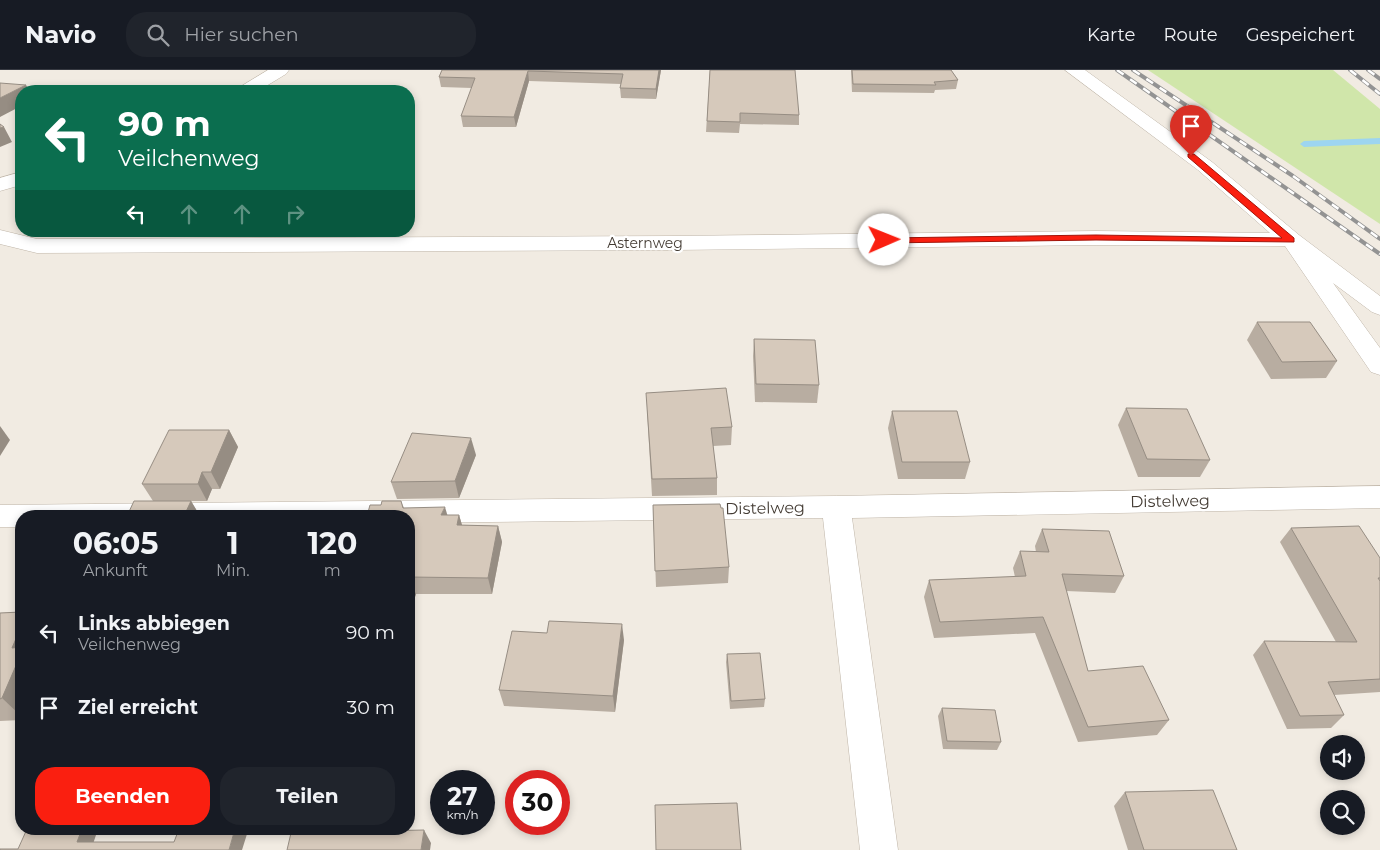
<!DOCTYPE html>
<html lang="de">
<head>
<meta charset="utf-8">
<style>
  body { margin:0; font-family:Montserrat,sans-serif; background:#20242c; color:#f1f3f6; height:100vh; display:flex; flex-direction:column; font-size:19px; white-space:nowrap }
  * { box-sizing:border-box; margin:0 }
  p { font-size:16px; color:#9ea1a6 }
  .icon { flex:none; width:28px; height:28px; fill:none; stroke:currentColor; stroke-width:2; stroke-linecap:round; stroke-linejoin:round }
  .map { position:relative; flex:1; overflow:hidden }
  .sheet { position:absolute; left:15px; top:440px; width:400px; height:325px; display:flex; flex-direction:column; background:#171b24; border-radius:20px; box-shadow:0 2px 8px #0003 }
  .sheet>* { flex:none }
  .banner { position:absolute; left:15px; top:15px; width:400px; height:152px; border-radius:20px; box-shadow:0 2px 8px #0003; background:#0b6e4f; color:#fff; overflow:hidden }
  .fabs { position:absolute; left:1320px; top:665px; display:grid; gap:10px }
  .fabs a { display:grid; place-items:center; width:45px; height:45px; border-radius:50%; background:#171b24; box-shadow:0 2px 8px #0003; font-size:25px }
  .speed { position:absolute; left:430px; top:700px; display:flex; gap:10px; font-size:25px; font-weight:700; text-align:center }
  .speed>* { display:grid; place-content:center; width:65px; height:65px; border-radius:50%; background:#171b24; box-shadow:0 2px 8px #0003; line-height:1 }
  .speed small { font-size:12px; font-weight:400 }
  .speed .limit { border:8px solid #d22; background:#fff; color:#111 }
  .pin { position:absolute; display:grid; place-items:center; width:42px; height:42px; color:#fff; margin:-51px -21px; border-radius:50% 50% 50% 0; rotate:-45deg; box-shadow:0 0 5px #0007 }
  .pin .icon { rotate:45deg }
  .me { position:absolute; width:55px; margin:-28px; rotate:89deg; stroke-linejoin:round; filter:drop-shadow(0 0 4px #0008) }
  .turn { display:flex; align-items:center; gap:18px; height:105px; padding:0 20px; font-size:22px }
  .turn .icon { width:65px; height:65px; stroke-width:2.5 }
  .turn b { display:block; font-size:35px; line-height:42px }
  .lanes { display:flex; align-items:center; height:48px; padding:0 20px; background:#0003; justify-content:center; gap:25px; direction:ltr }
  .lanes .off { opacity:.35 }
  .eta { display:flex; justify-content:space-evenly; align-items:center; height:85px; text-align:center }
  .eta b { font-size:30px; font-weight:700; line-height:35px }
  .cta { display:flex; gap:10px; margin-top:auto; padding:10px 20px }
  .cta a { flex:1; height:58px; border-radius:20px; background:#fa1f10; color:#fff; font-size:20px; font-weight:700; line-height:58px; text-align:center }
  .cta a+a { background:#20242c; color:#f1f3f6 }
  ul { padding:0; list-style:none }
  li { display:flex; align-items:center; gap:15px; height:75px; padding:0 20px }
  li div { flex:1 }
  li b { display:block; font-size:19px }
  li em { font-style:normal }
  header { display:flex; align-items:center; gap:30px; box-sizing:border-box; height:70px; padding:0 25px; background:#171b24; border-bottom:1px solid #363941 }
  header strong { font-size:24px }
  nav { display:flex; gap:28px; margin-inline-start:auto; font-size:18px }
  .search { width:350px; height:45px; background:#20242c; display:flex; align-items:center; gap:12px; box-sizing:border-box; padding:0 18px; border-radius:20px; color:#9ea1a6; font-size:19px }
  .map>svg:first-child { display:block }
</style>
</head>
<body>
<header>
<strong>Navio</strong>
<div class="search"><svg class="icon" aria-label="search" viewBox="0 0 24 24"><circle cx="10" cy="10" r="6"/><path d="M15 15l6 6"/></svg>Hier suchen</div>
<nav><a>Karte</a><a>Route</a><a>Gespeichert</a></nav>
</header>
<div class="map">
<svg width="1380" height="780" viewBox="0 0 1380 780">
  <rect width="100%" height="100%" fill="#f1ebe2"/>
  <!-- green -->
  <polygon fill="#d0e6aa" points="1148,0 1333,0 1380,39 1380,154"/>
  <g fill="none" stroke-linecap="round" stroke-linejoin="round">
    <!-- stream -->
    <polygon fill="#9dd5f0" fill-rule="evenodd" points="1380,68 1380,74 1304,77 1300,74 1304,71"/>
    <defs>
      <g id="street">
        <polygon points="268,0 289,0 286,4 258,21 237,21 240,17"/>
        <polygon points="1065,0 1085,0 1212,92 1299,165 1380,226 1380,245 1372,242 1333,213 1380,278 1380,305 1371,302 1285,176 1096,175 672,180 37,183 0,174 0,160 37,169 672,166 1096,161 1270,163 1198,100"/>
        <polygon points="21,102 21,115 0,121 0,108"/>
        <polygon points="1380,416 1380,438 852,448 898,780 860,780 823,448 409,453 409,446 21,446 21,457 0,457 0,435 836,426"/>
      </g>
    </defs>
    <!-- street casing -->
    <use href="#street" stroke="#bfb5a8" stroke-width="1"/>
    <!-- street -->
    <use href="#street" fill="#fff" fill-rule="evenodd"/>
    <defs>
      <g id="rail">
        <polyline points="1117,0 1380,184"/>
        <polyline points="1133,0 1293,106 1380,169"/>
        <polyline points="1350,0 1380,24"/>
        <polyline points="1368,0 1380,9"/>
      </g>
    </defs>
    <!-- rail casing -->
    <use href="#rail" stroke="#939393" stroke-width="4"/>
    <!-- rail -->
    <use href="#rail" stroke="#fff" stroke-width="2.5" stroke-dasharray="8" stroke-linecap="butt"/>
  </g>
  <!-- wall -->
  <g fill="#b8ada1">
    <polygon points="442,0 661,0 656,29 621,28 620,18 621,14 529,11 516,57 463,57 461,46 472,18 441,17 439,7"/>
    <polygon points="710,0 799,45 799,55 740,54 739,63 706,62"/>
    <polygon points="851,0 951,0 958,10 956,19 935,20 934,23 852,22"/>
    <polygon points="1257,252 1337,291 1326,308 1271,309 1247,270"/>
    <polygon points="754,269 819,315 817,333 755,332 753,286"/>
    <polygon points="1126,338 1210,390 1200,407 1138,407 1118,355"/>
    <polygon points="647,340 732,357 731,375 713,376 717,408 717,425 652,426"/>
    <polygon points="892,341 970,392 965,409 898,409 888,358"/>
    <polygon points="229,360 238,377 220,419 212,419 207,431 191,431 200,446 184,446 153,431 142,414"/>
    <polygon points="476,385 459,428 397,429 391,412"/>
    <polygon points="401,431 404,438 447,445 459,445 462,455 498,456 502,472 492,524 416,524 415,527 409,527 409,446 381,435"/>
    <polygon points="653,435 729,497 728,513 656,517"/>
    <polygon points="1291,458 1380,488 1380,622 1334,625 1344,645 1331,658 1287,659 1253,585 1264,571 1336,572 1280,472"/>
    <polygon points="1042,459 1124,506 1115,523 1066,521 1088,601 1169,650 1157,665 1078,672 1035,563 934,568 924,527 929,510 1015,507 1013,498 1020,481 1036,482 1035,476"/>
    <polygon points="21,542 21,650 0,651 0,543"/>
    <polygon points="624,570 615,642 504,636 499,620"/>
    <polygon points="727,584 765,629 764,637 730,639 726,592"/>
    <polygon points="942,638 1001,672 997,680 943,679 938,646"/>
    <polygon points="1125,722 1237,780 1128,780 1114,736"/>
  </g>
  <!-- shaded-wall -->
  <g fill="#968d83">
    <polygon points="659,0 661,0 656,29 656,19"/>
    <polygon points="528,1 529,11 516,57 514,47"/>
    <polygon points="26,15 30,21 21,21 21,36 0,47 0,28"/>
    <polygon points="4,57 12,72 0,77 0,58"/>
    <polygon points="0,356 10,370 0,386"/>
    <polygon points="229,360 238,377 220,419 211,402"/>
    <polygon points="471,368 476,385 459,428 455,411"/>
    <polygon points="202,402 212,419 207,431 198,414"/>
    <polygon points="191,431 200,446 184,446"/>
    <polygon points="445,437 450,454 441,445"/>
    <polygon points="459,445 464,462 457,455"/>
    <polygon points="498,456 502,472 492,524 488,508"/>
    <polygon points="409,507 416,524 415,527 409,510"/>
    <polygon points="622,554 624,570 615,642 613,626"/>
    <polygon points="21,557 21,646 2,628 12,578"/>
    <polygon points="82,759 88,759 96,765 91,780 77,772"/>
    <polygon points="235,759 242,759 247,764 242,780 229,780"/>
    <polygon points="424,760 431,773 430,780 421,780"/>
  </g>
  <!-- building -->
  <g fill="#d6c9bb" stroke="#968d83">
    <polygon points="442,0 659,0 656,19 620,18 623,4 528,1 514,47 461,46 475,8 439,7"/>
    <polygon points="710,0 795,0 799,45 740,43 740,52 707,51"/>
    <polygon points="852,0 951,0 958,10 934,12 936,15 853,14"/>
    <polygon points="0,13 26,15 0,28"/>
    <polygon points="0,54 4,57 0,58"/>
    <polygon points="1257,252 1310,252 1337,291 1282,292"/>
    <polygon points="754,269 815,270 819,315 756,314"/>
    <polygon points="726,318 732,357 711,358 717,408 652,409 646,323"/>
    <polygon points="1126,338 1187,339 1210,390 1147,389"/>
    <polygon points="892,341 957,341 970,392 902,392"/>
    <polygon points="169,360 229,360 211,402 202,402 198,414 142,414"/>
    <polygon points="412,363 471,368 455,411 391,412"/>
    <polygon points="134,431 191,431 184,446 127,446"/>
    <polygon points="382,431 401,431 403,438 445,437 441,445 459,445 457,455 498,456 488,508 409,507 409,510 409,446 367,446 370,435 381,435"/>
    <polygon points="720,434 721,438 723,438 729,497 655,501 653,435"/>
    <polygon points="1359,456 1380,488 1380,508 1378,508 1380,511 1380,609 1328,612 1344,645 1300,646 1264,571 1357,572 1291,458"/>
    <polygon points="1042,459 1109,461 1124,506 1062,504 1088,601 1143,596 1169,650 1088,657 1043,547 940,552 929,510 1026,506 1020,481 1049,482"/>
    <polygon points="21,542 21,557 12,578 21,577 21,584 2,628 0,629 0,543"/>
    <polygon points="549,551 622,554 613,626 499,620 512,561 547,563"/>
    <polygon points="760,583 765,629 731,631 727,584"/>
    <polygon points="942,638 995,640 1001,672 947,671"/>
    <polygon points="1213,720 1237,780 1144,780 1125,722"/>
    <polygon points="737,733 741,780 656,780 655,735"/>
    <polygon points="27,759 82,759 77,772 174,772 179,759 235,759 229,780 0,780 0,779 18,779"/>
    <polygon points="424,760 421,780 287,780 291,763"/>
  </g>
  <!-- route -->
  <polygon fill="#fa1f10" stroke="#a2140a" points="1188,84 1194,84 1294,168 1294,172 1096,170 884,173 880,170 884,168 1096,165 1282,168 1188,87"/>
  <g text-anchor="middle" dominant-baseline="central" stroke-width="4.5" stroke-linejoin="round" paint-order="stroke">
    <!-- far-street labels -->
    <g font-size="14" fill="#433b33" stroke="#fff">
      <text x="645" y="173">Asternweg</text>
    </g>
    <!-- street labels -->
    <g font-size="16" fill="#433b33" stroke="#fff">
      <text transform="translate(1170 431) rotate(-1)">Distelweg</text>
      <text transform="translate(765 438) rotate(-1)">Distelweg</text>
    </g>
  </g>
</svg>
<div class="fabs">
<a><svg class="icon" aria-label="sound" viewBox="0 0 24 24"><path d="M4 9h4l5-4v14l-5-4H4zM17 9q2 3 0 6"/></svg></a>
<a><svg class="icon" aria-label="search" viewBox="0 0 24 24"><circle cx="10" cy="10" r="6"/><path d="M15 15l6 6"/></svg></a>
</div>
<div class="speed"><div>27<small>km/h</small></div><div class="limit">30</div></div>
<div class="pin" style="left:1191px;top:86px;background:#d93025"><svg class="icon" aria-label="arrive" viewBox="0 0 24 24"><path d="M6 21V4h12l-3 4 3 4H6"/></svg></div>
<svg class="me" style="left:884px;top:170px" viewBox="-20 -20 40 40"><circle r="19" fill="#fff"/><path d="M0-13L10 11 0 6-10 11z" fill="#fa1f10"/></svg>
<div class="banner">
<div class="turn"><svg class="icon" aria-label="left" viewBox="0 0 24 24"><path d="M17 20v-9H6M10 6l-5 5 5 5"/></svg><div><b>90 m</b>Veilchenweg</div></div>
<div class="lanes"><svg class="icon" aria-label="left" viewBox="0 0 24 24"><path d="M17 20v-9H6M10 6l-5 5 5 5"/></svg><svg class="icon off" aria-label="ahead" viewBox="0 0 24 24"><path d="M12 20V5M6 11l6-6 6 6"/></svg><svg class="icon off" aria-label="ahead" viewBox="0 0 24 24"><path d="M12 20V5M6 11l6-6 6 6"/></svg><svg class="icon off" aria-label="right" viewBox="0 0 24 24"><path d="M7 20v-9h11M14 6l5 5-5 5"/></svg></div>
</div>
<section class="sheet">
<div class="eta">
<div><b>06:05</b><p>Ankunft</p></div>
<div><b>1</b><p>Min.</p></div>
<div><b>120</b><p>m</p></div>
</div>
<ul>
<li><svg class="icon" aria-label="left" viewBox="0 0 24 24"><path d="M17 20v-9H6M10 6l-5 5 5 5"/></svg><div><b>Links abbiegen</b><p>Veilchenweg</p></div><em>90 m</em></li>
<li><svg class="icon" aria-label="arrive" viewBox="0 0 24 24"><path d="M6 21V4h12l-3 4 3 4H6"/></svg><div><b>Ziel erreicht</b></div><em>30 m</em></li>
</ul>
<div class="cta"><a>Beenden</a><a>Teilen</a></div>
</section>
</div>
</body>
</html>
